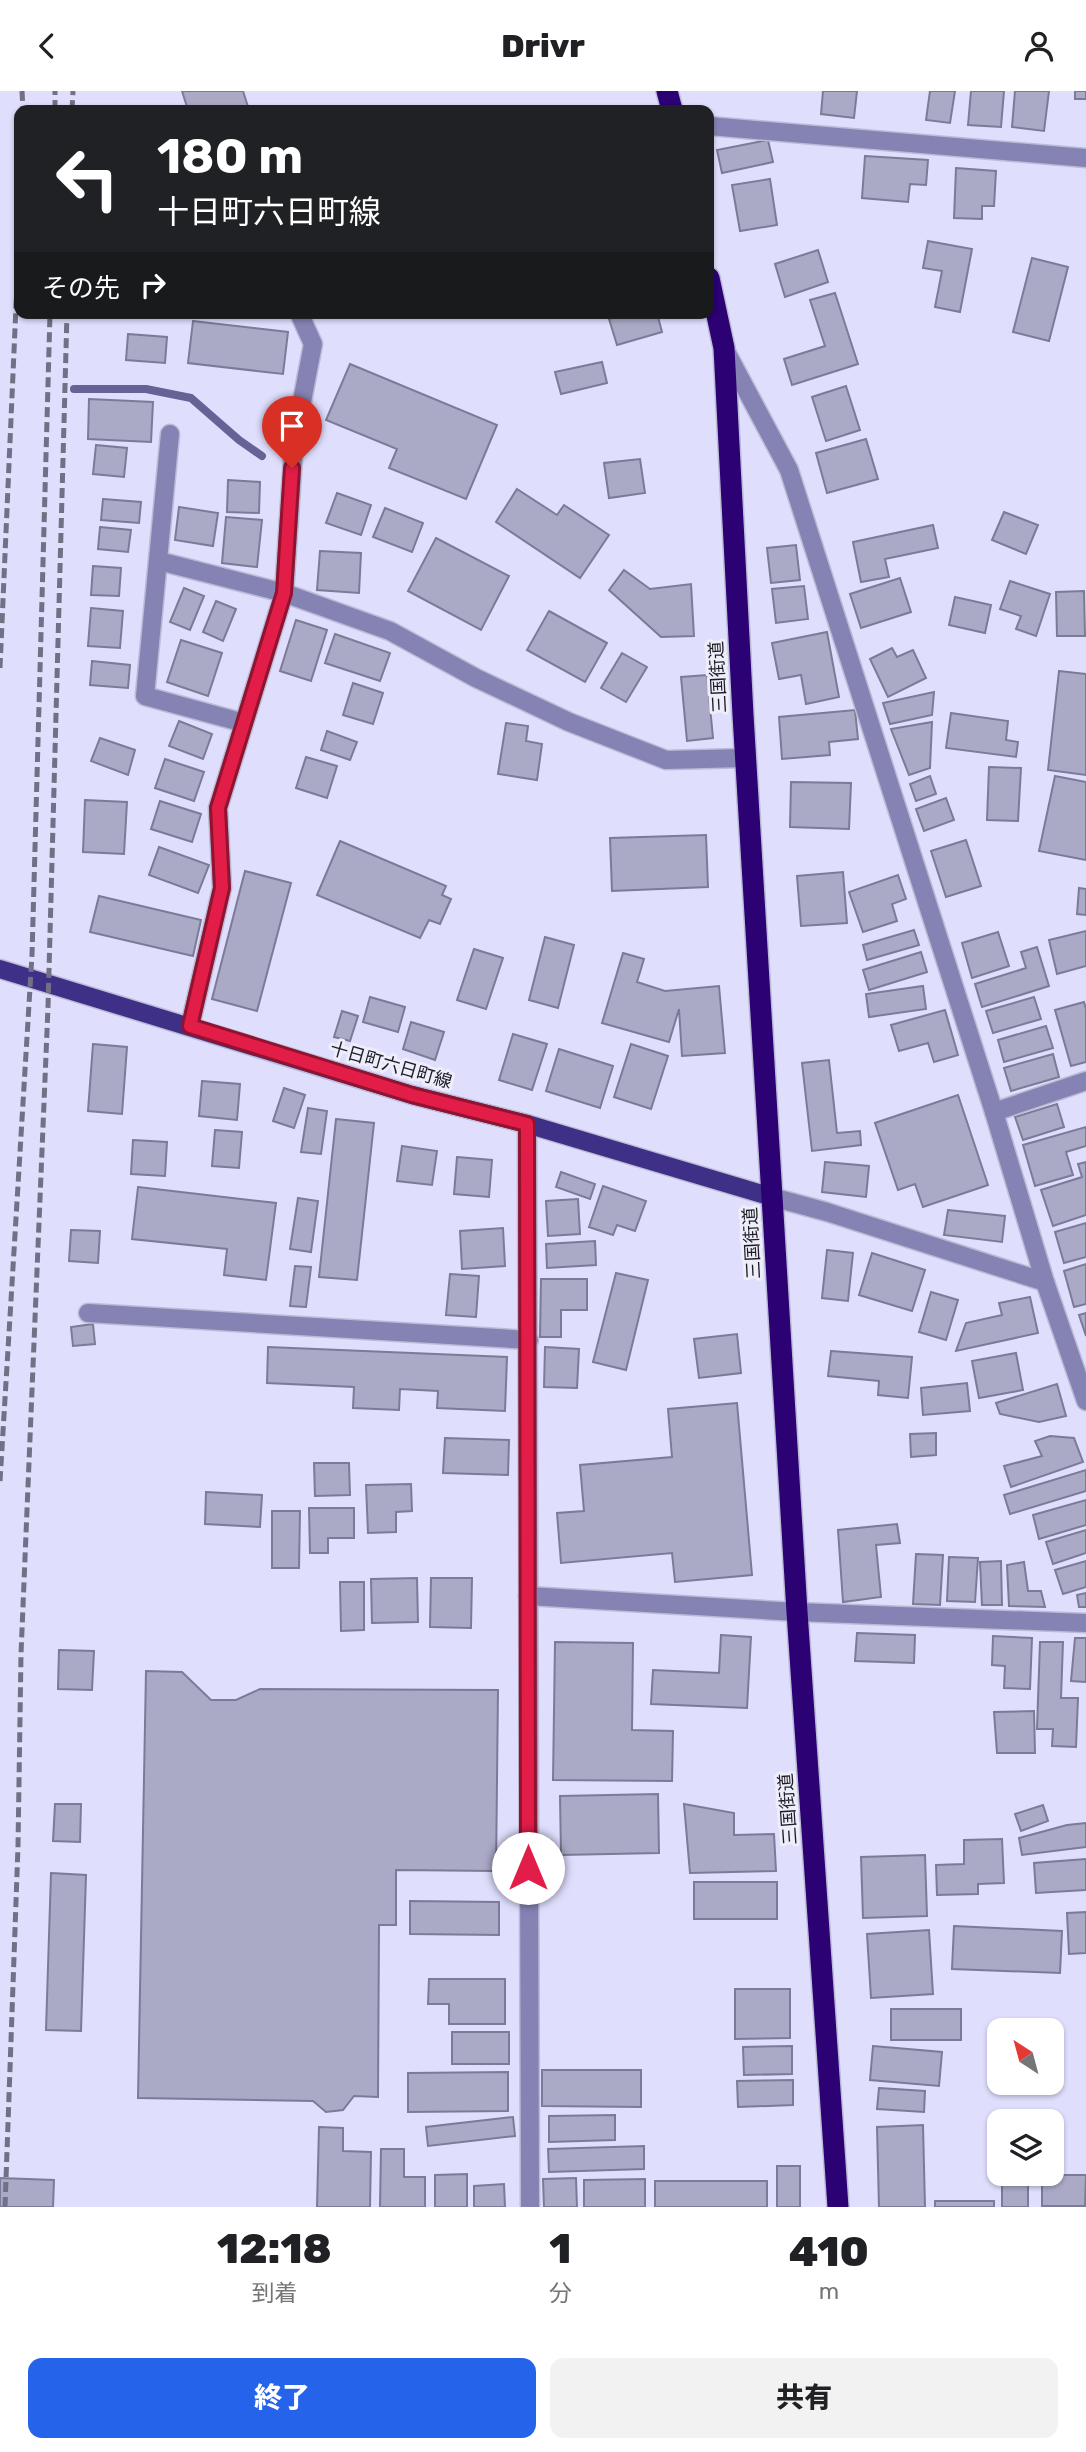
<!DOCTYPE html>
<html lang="ja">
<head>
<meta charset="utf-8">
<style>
  body { margin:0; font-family:Rubik,"Noto Sans JP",sans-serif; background:#f2f2f2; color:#202124; height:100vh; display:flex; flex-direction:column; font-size:26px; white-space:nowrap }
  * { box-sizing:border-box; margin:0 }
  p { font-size:23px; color:#757577 }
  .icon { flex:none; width:38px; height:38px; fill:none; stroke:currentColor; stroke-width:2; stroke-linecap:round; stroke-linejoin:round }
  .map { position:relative; height:2116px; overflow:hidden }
  .details { display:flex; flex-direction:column; background:#fff; flex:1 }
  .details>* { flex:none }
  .guide { position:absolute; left:14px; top:14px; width:700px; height:214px; border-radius:14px; box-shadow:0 2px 5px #0004; background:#202124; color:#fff; overflow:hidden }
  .needle { width:46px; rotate:324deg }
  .fabs { position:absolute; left:987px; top:1927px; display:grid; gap:14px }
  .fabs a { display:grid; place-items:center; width:77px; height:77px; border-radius:14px; background:#fff; box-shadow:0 2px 5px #0004; font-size:35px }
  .pin { position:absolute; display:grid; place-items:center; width:60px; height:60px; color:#fff; margin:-72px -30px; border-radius:50% 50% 50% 0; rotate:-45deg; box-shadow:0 0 7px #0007 }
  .pin .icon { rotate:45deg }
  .me { position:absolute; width:77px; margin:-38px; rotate:0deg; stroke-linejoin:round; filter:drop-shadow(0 0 5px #0008) }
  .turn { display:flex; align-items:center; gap:24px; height:147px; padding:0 28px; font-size:32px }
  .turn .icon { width:91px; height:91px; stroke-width:2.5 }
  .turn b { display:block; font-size:49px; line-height:60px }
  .then { display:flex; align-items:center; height:66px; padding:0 28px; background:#0003; gap:14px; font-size:26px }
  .eta { display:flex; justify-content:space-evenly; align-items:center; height:119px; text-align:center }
  .eta b { font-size:42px; font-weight:800; line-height:49px }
  .action { display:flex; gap:14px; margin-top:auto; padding:14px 28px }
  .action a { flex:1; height:80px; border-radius:14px; background:#2563eb; color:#fff; font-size:28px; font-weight:800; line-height:80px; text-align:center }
  .action a+a { background:#f2f2f2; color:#202124 }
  header { display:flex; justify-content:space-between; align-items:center; height:91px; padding:0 28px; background:#fff; font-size:32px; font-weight:800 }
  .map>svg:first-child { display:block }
</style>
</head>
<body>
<header><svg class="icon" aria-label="back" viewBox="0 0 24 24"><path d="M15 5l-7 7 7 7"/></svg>Drivr<svg class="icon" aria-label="person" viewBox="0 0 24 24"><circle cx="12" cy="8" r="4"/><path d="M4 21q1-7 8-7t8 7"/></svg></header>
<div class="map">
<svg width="1086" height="2116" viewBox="0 0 1086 2116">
  <rect width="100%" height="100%" fill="#dfdefd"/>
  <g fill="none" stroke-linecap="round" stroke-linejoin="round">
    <!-- stream -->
    <polyline stroke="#666296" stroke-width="8" points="74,298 146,298 191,307 239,349 262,365"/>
  </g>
  <!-- building -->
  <g fill="#aaaac7" stroke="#7c7b97" stroke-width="2">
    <polygon points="182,0 243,0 249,19 188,19"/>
    <polygon points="823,0 857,0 854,27 821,23"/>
    <polygon points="930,0 955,0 950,32 926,29"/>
    <polygon points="971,0 1004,0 1001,36 968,34"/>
    <polygon points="1015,0 1049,0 1044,40 1012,36"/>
    <rect x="1075" y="0" width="11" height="8"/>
    <polygon points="768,49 773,71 722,82 717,59"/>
    <polygon points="865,65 928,69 926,94 910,93 908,111 862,107"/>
    <polygon points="956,77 996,80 994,115 982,115 982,128 954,127"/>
    <polygon points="770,88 777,134 740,140 732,94"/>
    <polygon points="928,150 972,158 960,221 935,216 942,180 923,177"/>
    <polygon points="818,159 828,191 785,206 775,173"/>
    <polygon points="1032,167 1068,176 1049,250 1013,241"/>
    <polygon points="835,202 858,273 792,294 784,268 825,255 810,209"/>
    <polygon points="628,222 657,222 662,241 617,254 609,228"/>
    <polygon points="193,230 288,241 283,283 188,272"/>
    <polygon points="128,243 167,246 165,272 126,269"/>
    <polygon points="602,271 607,292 561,303 555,281"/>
    <polygon points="350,273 497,334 466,408 389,377 397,358 326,329"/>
    <polygon points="846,295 860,339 826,350 812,306"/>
    <polygon points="89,308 153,311 151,351 88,348"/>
    <polygon points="866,348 878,388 827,402 816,362"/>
    <polygon points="96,354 127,357 124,386 93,383"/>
    <polygon points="640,368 645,402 609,407 604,372"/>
    <polygon points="228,389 260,391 259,422 227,421"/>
    <polygon points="517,398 557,424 564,414 609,444 580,487 496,431"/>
    <polygon points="337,402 371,414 361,444 326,432"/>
    <polygon points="103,408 141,411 139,432 101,429"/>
    <polygon points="179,416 218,422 213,455 175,449"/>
    <polygon points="385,417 423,432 412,461 373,446"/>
    <polygon points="1004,421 1038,434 1026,463 992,449"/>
    <polygon points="226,426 262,429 257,476 222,472"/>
    <polygon points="933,434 938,457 885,468 889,486 861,491 853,451"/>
    <polygon points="100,436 131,439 128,461 98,458"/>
    <polygon points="436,447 509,485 481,539 408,500"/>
    <polygon points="796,454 800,489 771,492 767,457"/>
    <polygon points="320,460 361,462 359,502 317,499"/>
    <polygon points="93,475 121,477 119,505 91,504"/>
    <polygon points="624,479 650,498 691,493 694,545 661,546 609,499"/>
    <polygon points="900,487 911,521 861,537 850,503"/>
    <polygon points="1010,490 1050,503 1036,545 1016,538 1021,525 1000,518"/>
    <polygon points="804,495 808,528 776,532 772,498"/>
    <polygon points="184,497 204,505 190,539 170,531"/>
    <polygon points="1084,500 1085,545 1057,545 1056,501"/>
    <polygon points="955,506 991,514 985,542 949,534"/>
    <polygon points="216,510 236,518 223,550 203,541"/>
    <polygon points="91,517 123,520 120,557 88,555"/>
    <polygon points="549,520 607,552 585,591 527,559"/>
    <polygon points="296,529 327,539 311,590 280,580"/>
    <polygon points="827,541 839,606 806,613 801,584 779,588 772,552"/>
    <polygon points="335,543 390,562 380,590 325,572"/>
    <polygon points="181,549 222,562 208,605 167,591"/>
    <polygon points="892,557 897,566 913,559 926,587 888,606 870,568"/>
    <polygon points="622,562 647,576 626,611 601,597"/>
    <polygon points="92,570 130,574 128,597 90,594"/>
    <polygon points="1059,580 1086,583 1086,684 1048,679"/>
    <polygon points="707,584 713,647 687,650 681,586"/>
    <polygon points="353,592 383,602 373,633 343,624"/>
    <polygon points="934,601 932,624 890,633 883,612"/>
    <polygon points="855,619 858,648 829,651 830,664 782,668 779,626"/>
    <polygon points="951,622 1008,630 1006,649 1018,651 1016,666 946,657"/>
    <polygon points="179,630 212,643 203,668 169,655"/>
    <polygon points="932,631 930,677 909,684 891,638"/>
    <polygon points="506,632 528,635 526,650 542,653 537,689 498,683"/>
    <polygon points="327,640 357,651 350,669 321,659"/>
    <polygon points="100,647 135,659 128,684 91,670"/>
    <polygon points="306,666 337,675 327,707 296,697"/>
    <polygon points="165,668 204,681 194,710 155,697"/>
    <polygon points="989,676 1021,677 1018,730 987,729"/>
    <polygon points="930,685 936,703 916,710 910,693"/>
    <polygon points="1055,685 1086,691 1086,769 1039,760"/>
    <polygon points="791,691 851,692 849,738 790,736"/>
    <polygon points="946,707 954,729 924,740 916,718"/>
    <polygon points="85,709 127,711 124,763 83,761"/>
    <polygon points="160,710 201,723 192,751 151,738"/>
    <polygon points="706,744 708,796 612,800 610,747"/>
    <polygon points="966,749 981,795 946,806 931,760"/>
    <polygon points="340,750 446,795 442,804 451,808 440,833 429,829 420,847 317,804"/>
    <polygon points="159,756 209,774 198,802 149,784"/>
    <polygon points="245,780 291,792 257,920 212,908"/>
    <polygon points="843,781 847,832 801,835 797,785"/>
    <polygon points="898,784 906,808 892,813 897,830 863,841 849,801"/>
    <polygon points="1079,797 1086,798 1086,824 1077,823"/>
    <polygon points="99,805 201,829 193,865 90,841"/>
    <polygon points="914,839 919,854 867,869 863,854"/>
    <polygon points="1086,840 1086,875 1057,883 1049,849"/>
    <polygon points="998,841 1009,875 972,887 962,852"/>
    <polygon points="545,846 574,854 558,917 529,909"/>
    <polygon points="1037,856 1049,895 982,916 975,893 1026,877 1021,861"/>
    <polygon points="474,858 503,867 486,918 457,909"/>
    <polygon points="921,861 927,881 869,899 863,879"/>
    <polygon points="623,862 644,868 637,891 665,900 719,895 725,962 682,965 679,918 669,951 602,932"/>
    <polygon points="923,895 926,918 869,926 866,903"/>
    <polygon points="370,906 405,916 398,941 363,931"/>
    <polygon points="1034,906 1041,928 993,942 986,920"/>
    <polygon points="1084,911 1086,918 1086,971 1071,975 1055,919"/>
    <polygon points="945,919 958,964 934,971 928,952 899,960 891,934"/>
    <polygon points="342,920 358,925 350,950 334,946"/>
    <polygon points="411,931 444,941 435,969 403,958"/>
    <polygon points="1046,935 1053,957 1004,971 998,949"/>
    <polygon points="513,943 547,953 532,999 499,989"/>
    <polygon points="93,953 127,956 122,1023 88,1020"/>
    <polygon points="631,953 668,965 651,1018 614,1006"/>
    <polygon points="559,958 613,975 600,1017 546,1000"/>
    <polygon points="1053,963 1059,986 1011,1000 1004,977"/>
    <polygon points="829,969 837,1042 860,1040 861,1054 812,1060 802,972"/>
    <polygon points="202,990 240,993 237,1029 199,1025"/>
    <polygon points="284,997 305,1004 294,1037 273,1030"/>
    <polygon points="958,1004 988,1094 923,1116 915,1093 898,1099 875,1032"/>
    <polygon points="1057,1013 1064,1036 1023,1049 1015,1026"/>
    <polygon points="308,1017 327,1020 321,1063 301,1061"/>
    <polygon points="336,1028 374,1032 357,1189 319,1186"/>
    <polygon points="1086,1036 1086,1055 1066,1061 1073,1084 1035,1095 1023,1054"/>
    <polygon points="215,1039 242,1041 239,1077 212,1075"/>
    <polygon points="133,1049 167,1051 165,1085 131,1083"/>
    <polygon points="402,1055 437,1060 432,1094 397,1090"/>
    <polygon points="457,1066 492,1069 489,1106 454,1103"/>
    <polygon points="825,1071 869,1075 866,1106 822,1101"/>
    <polygon points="1086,1071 1086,1124 1053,1135 1041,1099 1082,1086 1078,1073"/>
    <polygon points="561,1081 595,1093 590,1108 556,1096"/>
    <polygon points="603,1095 646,1110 635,1140 617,1134 613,1144 589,1136"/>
    <polygon points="138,1096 276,1112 266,1189 224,1184 227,1158 132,1148"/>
    <polygon points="298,1107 318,1110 311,1161 290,1158"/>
    <polygon points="578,1108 580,1143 548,1145 546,1110"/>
    <polygon points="948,1119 1005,1125 1002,1151 944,1144"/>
    <polygon points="1086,1132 1086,1166 1064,1172 1055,1141"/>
    <polygon points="503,1137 505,1175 462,1178 460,1140"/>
    <polygon points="71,1139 100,1140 98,1172 69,1170"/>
    <polygon points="595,1150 596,1174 547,1177 546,1153"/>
    <polygon points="827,1159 853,1162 848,1210 822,1207"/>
    <polygon points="872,1162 925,1179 912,1220 859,1204"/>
    <polygon points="1086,1173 1086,1213 1074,1216 1064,1180"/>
    <polygon points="295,1175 311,1176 306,1216 290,1215"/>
    <polygon points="616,1182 648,1189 626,1279 593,1271"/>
    <polygon points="450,1183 479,1185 476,1226 446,1224"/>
    <polygon points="541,1188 587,1188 587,1219 561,1219 561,1246 540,1246"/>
    <polygon points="931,1201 958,1209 946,1249 919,1241"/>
    <polygon points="1030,1206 1038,1242 956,1260 966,1232 1002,1224 999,1212"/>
    <polygon points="1086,1222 1086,1245 1079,1224"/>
    <polygon points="93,1233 95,1253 73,1255 71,1236"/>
    <polygon points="737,1243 741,1282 699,1287 694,1248"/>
    <polygon points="268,1256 507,1266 505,1320 437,1317 438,1300 400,1298 399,1319 353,1317 354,1296 267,1292"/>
    <polygon points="545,1256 579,1258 577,1297 544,1296"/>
    <polygon points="831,1260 912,1266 908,1307 878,1304 879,1290 828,1285"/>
    <polygon points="1016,1262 1023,1299 979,1307 972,1270"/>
    <polygon points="967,1292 970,1320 923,1324 921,1297"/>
    <polygon points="1057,1293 1066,1325 1039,1331 1000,1323 996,1312"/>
    <polygon points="737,1312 752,1484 675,1491 672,1462 561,1472 557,1422 584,1420 580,1374 672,1366 668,1318"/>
    <polygon points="936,1342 936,1364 911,1366 910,1343"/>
    <polygon points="1050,1345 1074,1347 1083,1371 1011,1396 1004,1375 1042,1365 1035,1350"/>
    <polygon points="445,1347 509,1349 508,1384 443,1382"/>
    <polygon points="314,1372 349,1372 350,1404 315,1405"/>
    <polygon points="1086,1379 1086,1400 1010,1423 1004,1404"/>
    <polygon points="411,1393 412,1420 396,1421 396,1441 368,1442 366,1394"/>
    <polygon points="206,1401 262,1404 260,1436 205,1433"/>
    <polygon points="1086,1409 1086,1434 1039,1448 1033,1424"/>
    <polygon points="309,1417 354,1417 354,1447 328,1447 328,1462 310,1462"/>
    <polygon points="272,1420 300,1420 299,1477 272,1477"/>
    <polygon points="897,1433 900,1452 876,1454 881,1506 843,1511 838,1439"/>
    <polygon points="1086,1439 1086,1462 1053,1473 1046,1451"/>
    <polygon points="916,1463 943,1464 940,1514 913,1513"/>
    <polygon points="949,1466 978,1467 975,1511 947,1510"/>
    <polygon points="1001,1470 1002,1514 982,1514 980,1471"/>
    <polygon points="1086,1470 1086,1496 1063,1503 1055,1479"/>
    <polygon points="1024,1471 1028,1500 1041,1500 1045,1516 1009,1515 1007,1474"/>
    <polygon points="417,1487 418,1531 372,1532 371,1488"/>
    <polygon points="431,1487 472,1487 471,1537 430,1536"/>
    <polygon points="340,1491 364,1491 364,1539 341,1540"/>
    <polygon points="1086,1502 1086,1516 1079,1516 1077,1504"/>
    <polygon points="857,1542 915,1544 914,1572 855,1570"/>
    <polygon points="721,1544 751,1546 747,1617 651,1613 653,1579 719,1582"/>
    <polygon points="993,1545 1032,1547 1030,1598 1004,1597 1005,1575 992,1574"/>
    <polygon points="1075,1547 1086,1547 1086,1591 1071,1590"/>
    <polygon points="555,1551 633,1552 632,1639 673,1640 672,1690 553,1689"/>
    <polygon points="1040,1551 1063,1551 1061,1607 1078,1607 1076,1656 1052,1655 1053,1638 1037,1638"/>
    <polygon points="59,1559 94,1560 92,1599 58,1598"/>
    <polygon points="146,1580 182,1581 211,1609 236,1609 260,1598 498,1599 496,1780 396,1779 396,1834 379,1834 378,2006 354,2005 343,2019 326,2021 313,2010 138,2007"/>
    <polygon points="1034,1620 1035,1662 997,1662 994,1621"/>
    <polygon points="658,1703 659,1762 561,1764 560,1705"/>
    <polygon points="55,1713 81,1713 80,1751 53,1750"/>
    <polygon points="684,1713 734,1722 734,1744 774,1743 776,1780 690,1782"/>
    <polygon points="1043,1714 1048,1730 1021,1740 1015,1723"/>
    <polygon points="1086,1732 1086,1756 1022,1764 1019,1747 1067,1734"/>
    <polygon points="1002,1748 1004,1792 978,1793 978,1803 937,1804 936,1774 964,1773 964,1749"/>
    <polygon points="925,1764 927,1825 863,1827 861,1766"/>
    <polygon points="1086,1768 1086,1799 1036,1802 1034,1772"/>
    <polygon points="51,1782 86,1784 81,1940 46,1939"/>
    <rect x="694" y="1791" width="83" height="37"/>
    <polygon points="410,1810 499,1811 499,1844 410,1843"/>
    <polygon points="1086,1821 1086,1862 1069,1863 1067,1822"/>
    <polygon points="954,1835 1062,1840 1060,1882 952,1878"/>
    <polygon points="929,1839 933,1903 871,1907 867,1843"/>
    <polygon points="429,1888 505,1888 505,1933 449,1933 449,1913 428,1913"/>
    <polygon points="735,1898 790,1898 790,1947 735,1948"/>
    <rect x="891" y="1918" width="70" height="31"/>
    <rect x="452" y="1941" width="57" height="32"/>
    <polygon points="792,1955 792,1983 744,1984 743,1956"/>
    <polygon points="873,1955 942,1961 939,1995 870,1989"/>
    <polygon points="542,1979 641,1979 641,2016 542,2015"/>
    <polygon points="508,1981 508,2020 408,2021 408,1982"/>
    <polygon points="793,1989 793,2014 738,2016 737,1990"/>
    <polygon points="879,1997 925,2000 924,2021 877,2018"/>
    <polygon points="615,2024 615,2049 549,2051 549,2025"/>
    <polygon points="513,2026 515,2045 428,2055 426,2036"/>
    <polygon points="923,2034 925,2116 879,2116 877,2036"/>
    <polygon points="319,2036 343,2037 343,2060 371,2061 370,2116 317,2116"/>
    <polygon points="644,2055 644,2078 549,2081 548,2058"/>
    <polygon points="381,2058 404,2058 404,2086 425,2086 425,2116 380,2116"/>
    <rect x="777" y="2075" width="23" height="41"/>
    <rect x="1002" y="2082" width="26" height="34"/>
    <polygon points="467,2083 467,2116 435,2116 435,2084"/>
    <polygon points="1042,2084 1086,2084 1085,2115 1042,2115"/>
    <polygon points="0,2087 54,2089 53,2116 0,2116"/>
    <polygon points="576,2087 577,2116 544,2116 543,2088"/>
    <polygon points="645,2088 645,2116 584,2116 584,2089"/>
    <rect x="655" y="2090" width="112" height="26"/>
    <polygon points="504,2093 505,2116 474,2116 474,2095"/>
    <rect x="935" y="2110" width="59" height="6"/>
  </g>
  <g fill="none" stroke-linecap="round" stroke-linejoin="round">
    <defs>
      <g id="minor">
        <polyline points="709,35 1086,67"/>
        <polyline points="725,259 789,379 994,1021 1045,1191 1086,1310"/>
        <polyline points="170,343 145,605 244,632"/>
        <polyline points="159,470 284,502 390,540 476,587 569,631 666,669 745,667"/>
        <polyline points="190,935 222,797 218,717 284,502 294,352 313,253 299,222"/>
        <polyline points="994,1021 1086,990"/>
        <polyline points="527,1033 530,2116"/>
        <polyline points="772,1106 827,1121 1045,1191"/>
        <polyline points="88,1222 529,1249"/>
        <polyline points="528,1505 797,1521 1086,1532"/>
      </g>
      <polyline id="major" points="0,878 412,1004 527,1033 772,1106"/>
      <g id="highway">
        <polyline points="667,0 672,19"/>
        <polyline points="709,187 724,257 743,624 797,1521 838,2116"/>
      </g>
    </defs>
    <!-- minor casing -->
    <use href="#minor" stroke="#bcbbd6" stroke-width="21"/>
    <!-- major casing -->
    <use href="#major" stroke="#bcbbd6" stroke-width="21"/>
    <!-- highway casing -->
    <use href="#highway" stroke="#bcbbd6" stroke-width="24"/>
    <!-- minor -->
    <use href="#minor" stroke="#8583b4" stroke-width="18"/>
    <!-- major -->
    <use href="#major" stroke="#3f3087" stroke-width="18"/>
    <!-- highway -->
    <use href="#highway" stroke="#2b0174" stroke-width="21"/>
    <!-- rail -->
    <g stroke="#717084" stroke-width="5" stroke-dasharray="10 5" stroke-linecap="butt">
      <polyline points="22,0 23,19"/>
      <polyline points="55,19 55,0"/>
      <polyline points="72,19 73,0"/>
      <polyline points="0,577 19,147"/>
      <polyline points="0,1390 32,864 50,222"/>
      <polyline points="5,2116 18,1755 21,1563 48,916 67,222"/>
    </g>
  </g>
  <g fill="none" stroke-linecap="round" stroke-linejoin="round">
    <defs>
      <polyline id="route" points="292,377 284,502 218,717 222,797 190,935 412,1004 527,1033 528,1777"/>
    </defs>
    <!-- route casing -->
    <use href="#route" stroke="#92132f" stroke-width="18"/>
    <!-- route -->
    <use href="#route" stroke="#e11d48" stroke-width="12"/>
  </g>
  <g text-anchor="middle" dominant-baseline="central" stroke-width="6" stroke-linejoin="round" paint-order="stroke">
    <!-- street labels -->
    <g font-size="18" fill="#1c1b26" stroke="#eeeefa">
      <text transform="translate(718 586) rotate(-93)">三国街道</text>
      <text transform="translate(391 974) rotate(16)">十日町六日町線</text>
      <text transform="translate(752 1152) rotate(-93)">三国街道</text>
      <text transform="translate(788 1718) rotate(-94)">三国街道</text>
    </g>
  </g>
</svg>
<div class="fabs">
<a><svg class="needle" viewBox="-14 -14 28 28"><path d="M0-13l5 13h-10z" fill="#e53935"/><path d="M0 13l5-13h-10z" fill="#757577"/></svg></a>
<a><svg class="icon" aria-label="layers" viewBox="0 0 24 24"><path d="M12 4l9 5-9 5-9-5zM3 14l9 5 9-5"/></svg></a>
</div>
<div class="pin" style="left:292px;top:377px;background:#d93025"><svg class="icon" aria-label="arrive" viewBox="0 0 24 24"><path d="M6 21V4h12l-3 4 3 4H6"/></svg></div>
<svg class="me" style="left:528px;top:1777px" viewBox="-20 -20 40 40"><circle r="19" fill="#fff"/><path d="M0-13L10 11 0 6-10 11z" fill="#e11d48"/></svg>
<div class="guide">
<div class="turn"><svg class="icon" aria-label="left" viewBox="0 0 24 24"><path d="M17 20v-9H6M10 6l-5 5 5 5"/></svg><div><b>180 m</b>十日町六日町線</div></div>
<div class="then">その先<svg class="icon" aria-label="right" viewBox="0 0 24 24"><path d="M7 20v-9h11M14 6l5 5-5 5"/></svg></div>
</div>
</div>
<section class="details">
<div class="eta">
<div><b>12:18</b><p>到着</p></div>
<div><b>1</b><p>分</p></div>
<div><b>410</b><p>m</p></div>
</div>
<div class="action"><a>終了</a><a>共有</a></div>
</section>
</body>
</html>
